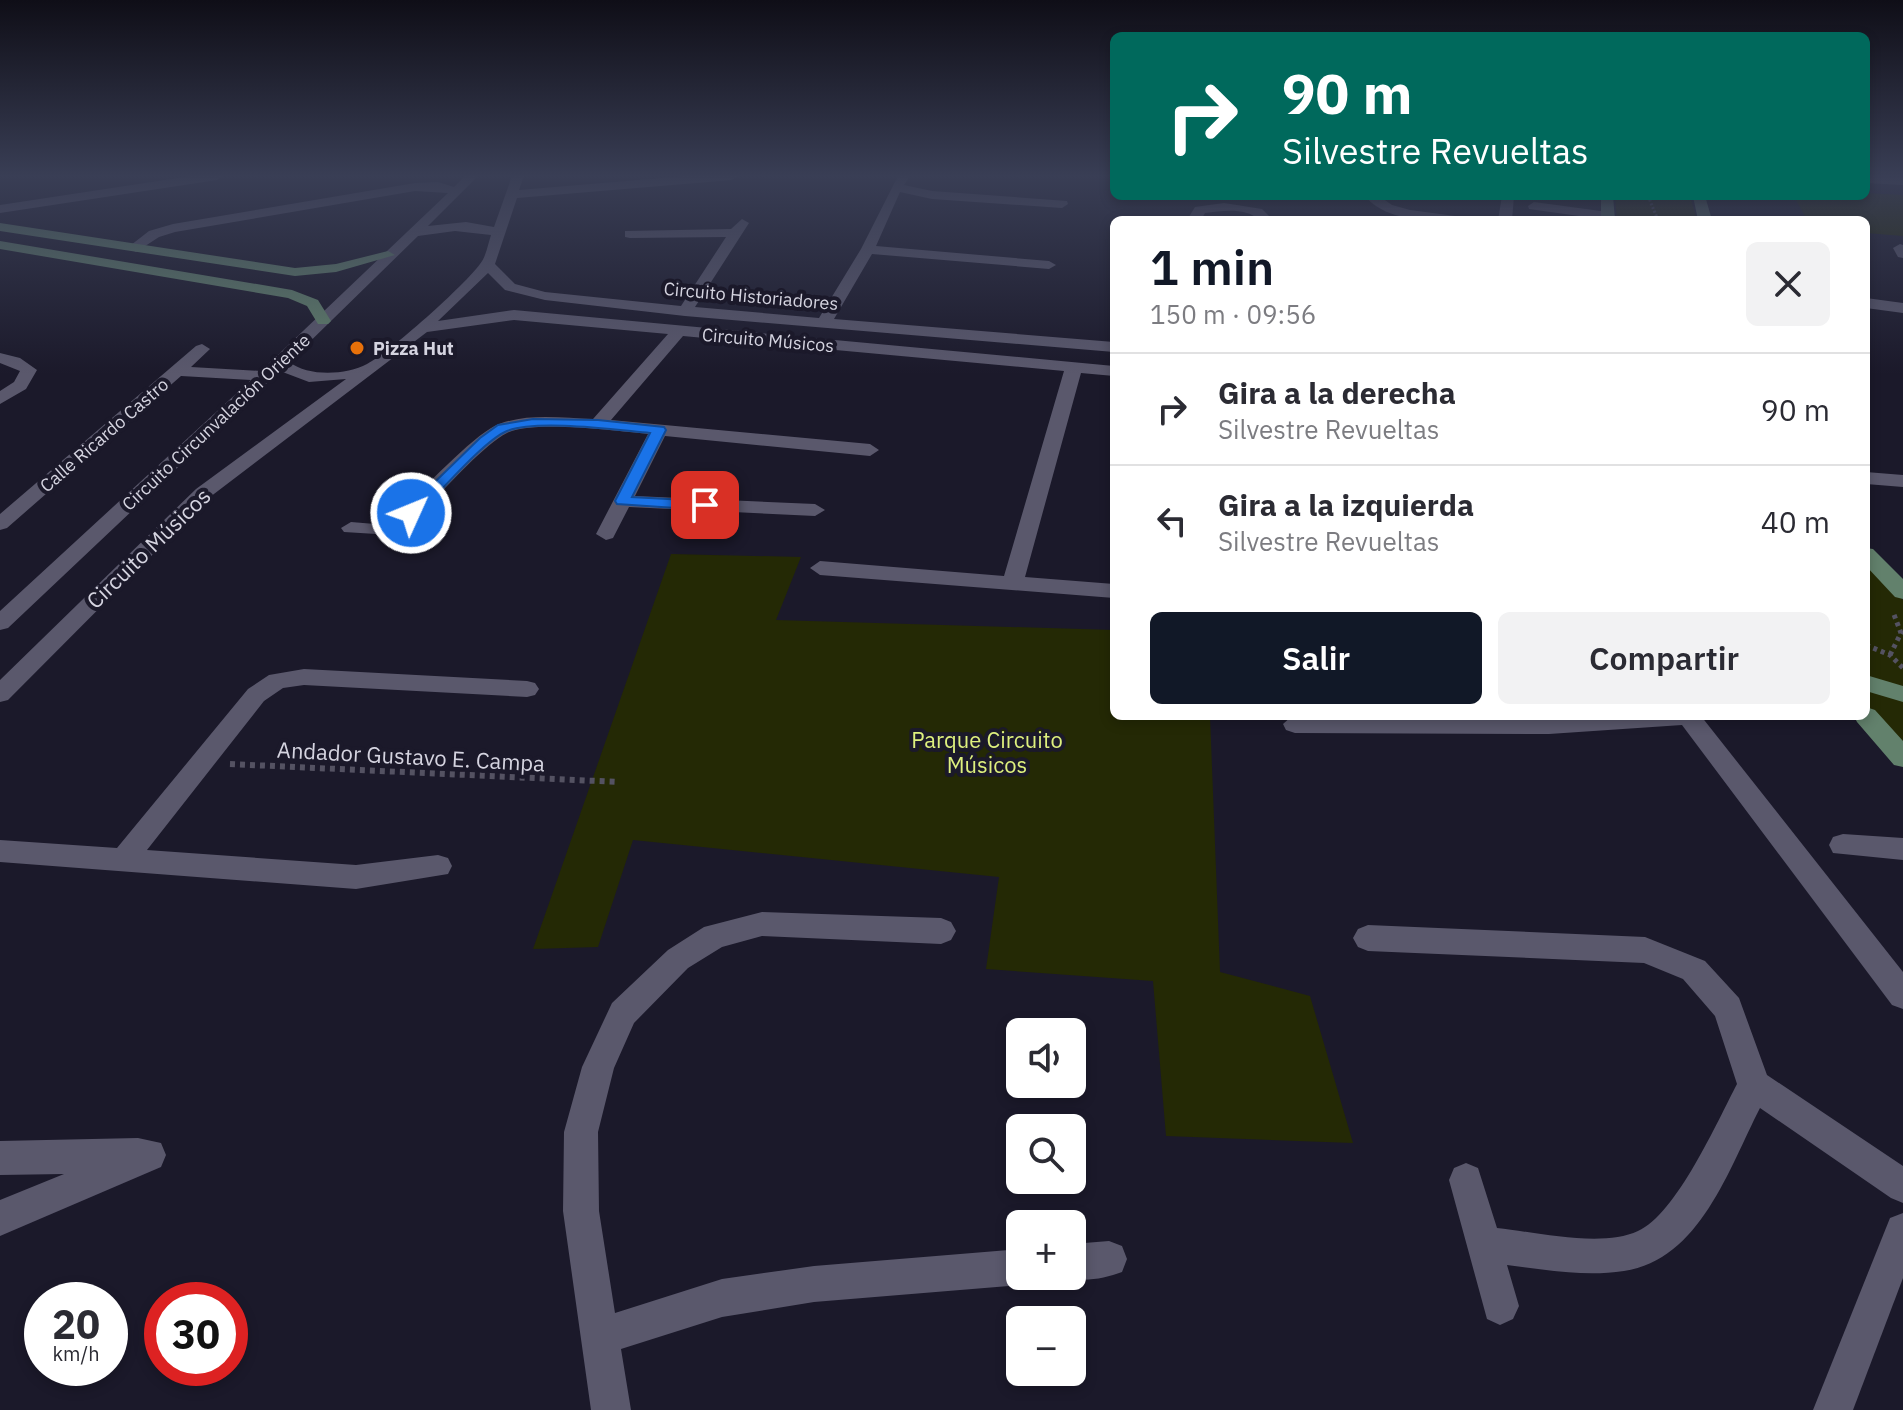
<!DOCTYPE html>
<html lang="es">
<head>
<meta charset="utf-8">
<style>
  body { margin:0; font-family:"IBM Plex Sans",sans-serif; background:#f2f2f3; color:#2b2b33; height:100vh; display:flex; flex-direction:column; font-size:30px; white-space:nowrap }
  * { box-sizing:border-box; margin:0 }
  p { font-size:26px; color:#7c7c81 }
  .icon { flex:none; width:44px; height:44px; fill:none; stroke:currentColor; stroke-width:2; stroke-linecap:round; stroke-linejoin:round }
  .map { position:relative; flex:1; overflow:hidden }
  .side { position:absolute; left:1110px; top:216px; width:760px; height:504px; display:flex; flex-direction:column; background:#fff; border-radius:12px; box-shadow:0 4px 12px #0003 }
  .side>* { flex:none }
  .guide { position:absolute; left:1110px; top:32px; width:760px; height:168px; border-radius:12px; box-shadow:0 4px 12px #0003; background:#00695c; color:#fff; overflow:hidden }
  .tools { position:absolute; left:1006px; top:1018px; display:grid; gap:16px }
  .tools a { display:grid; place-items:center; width:80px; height:80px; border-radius:12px; background:#fff; box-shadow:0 4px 12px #0003; font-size:40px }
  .speed { position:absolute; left:24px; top:1282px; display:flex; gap:16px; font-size:40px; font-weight:700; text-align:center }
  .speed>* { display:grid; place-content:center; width:104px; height:104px; border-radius:50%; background:#fff; box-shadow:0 4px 12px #0003; line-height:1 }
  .speed small { font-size:20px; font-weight:400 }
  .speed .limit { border:12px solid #d22; background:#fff; color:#111 }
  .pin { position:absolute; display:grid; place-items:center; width:68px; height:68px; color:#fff; margin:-34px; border-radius:16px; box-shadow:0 4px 12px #0006 }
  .me { position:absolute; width:88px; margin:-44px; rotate:46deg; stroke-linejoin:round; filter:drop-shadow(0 0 6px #0008) }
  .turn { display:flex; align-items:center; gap:28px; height:168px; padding:0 40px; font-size:36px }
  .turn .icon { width:104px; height:104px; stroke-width:2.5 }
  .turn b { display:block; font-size:56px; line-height:68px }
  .round { display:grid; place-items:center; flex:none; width:84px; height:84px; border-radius:12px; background:#f2f2f3 }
  .head { display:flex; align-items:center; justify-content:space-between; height:136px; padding:0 40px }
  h1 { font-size:48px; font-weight:600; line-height:60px; color:#111827 }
  .primary-button { display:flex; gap:16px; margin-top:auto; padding:16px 40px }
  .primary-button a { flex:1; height:92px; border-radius:12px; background:#111827; color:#fff; font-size:32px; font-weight:600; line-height:92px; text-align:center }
  .primary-button a+a { background:#f2f2f3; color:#2b2b33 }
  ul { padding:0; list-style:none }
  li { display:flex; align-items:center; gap:24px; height:112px; padding:0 40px; border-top:2px solid #e1e1e2 }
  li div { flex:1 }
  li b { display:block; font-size:30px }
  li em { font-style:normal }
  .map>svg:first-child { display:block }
</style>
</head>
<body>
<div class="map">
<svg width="1903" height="1410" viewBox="0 0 1903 1410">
  <rect width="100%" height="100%" fill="#1b192a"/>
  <!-- green -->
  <g fill="#242905">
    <polygon points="1866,193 1903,195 1903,236 1866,233 1866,220 1807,220 1794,196 1866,196"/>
    <polygon points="1615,196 1690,196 1697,220 1617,220"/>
    <polygon points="671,554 801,557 776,620 1114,630 1114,716 1210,716 1220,972 1310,996 1353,1143 1166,1136 1153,981 986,969 999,877 633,840 598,947 533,949"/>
    <polygon points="1866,563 1903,600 1903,752 1866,710"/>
  </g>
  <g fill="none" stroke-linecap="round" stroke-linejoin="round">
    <!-- path-far2 -->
    <polyline stroke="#545262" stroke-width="3" stroke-dasharray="2 2" stroke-linecap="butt" points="1648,196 1658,220"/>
    <!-- path-far1 -->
    <g stroke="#545262" stroke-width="5" stroke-dasharray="4 4" stroke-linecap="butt">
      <polyline points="1866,645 1890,655 1903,668"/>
      <polyline points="1890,655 1901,633 1893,612"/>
    </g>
    <!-- path -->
    <polyline stroke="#545262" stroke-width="6" stroke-dasharray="5 5" stroke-linecap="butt" points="230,764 619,782"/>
    <!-- minor -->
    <g fill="#5a586c" fill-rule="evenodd">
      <polygon points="191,176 223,176 217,180 0,213 0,205"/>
      <path d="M465,176H478L428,226L466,222L494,227L512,176H524L519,190L686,176H738L732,180L517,198L495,264L515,284L545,292L681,306L726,237L630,238L625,237V231L731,229L742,219L749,223L695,307L819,318L861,249L898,176H910L904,185L932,191L1067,201L1068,204L1062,208L932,199L900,192L876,246L1049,261L1056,265L1049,269L872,254L834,319L1114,342V352L685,316L545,300L505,290L488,273L438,321L514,310L1114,366V376L1081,373L1025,577L1114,584V598L820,575L810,568L820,561L1004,576L1064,371L683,336L611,420L870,444L879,450L870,456L665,436L635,496L815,504L825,510L815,516L629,507L613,538L606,540L596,534L648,434C616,431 534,420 507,433C481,446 432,503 409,526L441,530L444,534L441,538L344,532L341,528L351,522L387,525C410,503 475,432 499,424C528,413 563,418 593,419L668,334L514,320L427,332L210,497L8,700L0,702V680L196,489L346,379L309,382L280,371L8,628L0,630V611L251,380L181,376L7,528L0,530V514L196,346L202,344L210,349L191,367L261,371L448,193L415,191L175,232L159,237L136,252L129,248L131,245L149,231L173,224L415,183L438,182L454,187ZM455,231L491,235C488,244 486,257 480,264C466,284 389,353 367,364C346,375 309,377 289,362L418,236Z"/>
      <polygon points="1866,176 1903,177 1903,185 1866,183"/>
      <path d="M1365,196H1379L1392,205L1410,210L1455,216L1462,220C1429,220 1388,223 1365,196Z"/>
      <polygon points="1502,196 1514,196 1512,220 1498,220"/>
      <polygon points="1534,202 1608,212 1615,216 1608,220 1529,209 1528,206"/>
      <path d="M1224,203L1262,209L1273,220H1259C1246,207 1222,211 1205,213L1201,220H1187L1195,207Z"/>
      <polygon points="1900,244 1903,245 1903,258 1898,257 1893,248"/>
      <polygon points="1866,298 1903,303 1903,313 1866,308"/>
      <polygon points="0,353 20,358 37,370 26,389 0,404 0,391 14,382 20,371 0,363"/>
      <polygon points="1866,472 1903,475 1903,487 1866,484"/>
      <polygon points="304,669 527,681 535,683 539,689 535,695 527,697 304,685 283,688 264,701 147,850 356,865 438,855 448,858 452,866 448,874 356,889 0,862 0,840 117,848 248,689 269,675"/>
      <polygon points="1292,716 1701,716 1903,972 1903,1009 1892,1005 1682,725 1549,734 1295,733 1286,730 1283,724"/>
      <polygon points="1843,834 1903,838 1903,860 1833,853 1829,845 1833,837"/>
      <polygon points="762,912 941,918 951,922 956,931 951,940 941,944 762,936 722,947 688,968 634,1023 614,1068 598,1132 599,1211 615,1313 722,1279 814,1266 1020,1249 1020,1276 1034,1276 1033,1280 1020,1285 814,1302 722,1317 621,1349 631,1410 591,1410 563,1211 564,1132 582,1067 612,1003 668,950 704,927"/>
      <path d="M1368,925L1645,937L1705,961L1739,998L1767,1075L1903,1166V1203L1891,1198L1760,1108C1729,1168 1700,1260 1624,1271C1585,1277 1546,1270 1507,1265L1519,1306L1513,1319L1500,1325L1487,1319L1449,1180L1454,1168L1466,1163L1478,1168L1497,1228C1536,1232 1602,1248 1638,1231C1676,1215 1718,1120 1737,1084L1715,1016L1683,979L1644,963L1368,951L1358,947L1353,938L1358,929Z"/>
      <polygon points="138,1138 161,1143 166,1155 161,1167 0,1236 0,1200 64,1174 0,1175 0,1141"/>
      <polygon points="1903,1213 1903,1278 1853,1410 1813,1410 1890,1218"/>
      <path d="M1109,1241L1122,1246L1127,1259L1122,1272C1104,1279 1080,1283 1062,1276H1072V1244Z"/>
    </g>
    <!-- major -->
    <g fill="#62816c" fill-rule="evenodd">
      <polygon points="1601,196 1613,196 1615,220 1601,220"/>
      <polygon points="1693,196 1705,196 1712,220 1698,220"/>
      <polygon points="0,223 295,268 336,264 388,251 395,255 336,272 295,276 0,231"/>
      <polygon points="0,241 292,290 318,300 331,321 328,324 318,324 307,306 288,298 0,249"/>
      <polygon points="1866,548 1873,549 1903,579 1903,599 1895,597 1866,566"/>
      <polygon points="1866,675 1903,686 1903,702 1866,691"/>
      <polygon points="1866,707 1875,710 1903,741 1903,767 1894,765 1857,722 1854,716 1866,716"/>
    </g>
  </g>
  <!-- sky -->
  <linearGradient id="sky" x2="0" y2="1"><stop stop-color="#0f0e17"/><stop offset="0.47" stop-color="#393e55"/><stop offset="1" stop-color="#393e55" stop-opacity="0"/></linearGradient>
  <rect width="1903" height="374" fill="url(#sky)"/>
  <!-- route -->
  <path fill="#1a73e8" stroke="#114b97" stroke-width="2" d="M533,419L598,420L664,427L666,430L632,497L705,501L712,505L705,510L617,504L615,501L650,433C616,430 538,419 507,431C483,441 437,496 416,516H406V510L480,438L498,425Z"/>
  <!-- markers -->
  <circle fill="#e8710a" stroke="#1b192a" stroke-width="3" cx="357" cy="348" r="8"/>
  <g text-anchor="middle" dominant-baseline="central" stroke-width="8" stroke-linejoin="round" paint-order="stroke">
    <!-- far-street labels -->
    <g font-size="18" fill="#d5d4e0" stroke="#1b192a">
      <text transform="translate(751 296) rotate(5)">Circuito Historiadores</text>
      <text transform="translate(768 340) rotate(5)">Circuito Músicos</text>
      <text transform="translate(216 422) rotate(-43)">Circuito Circunvalación Oriente</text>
      <text transform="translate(104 435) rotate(-41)">Calle Ricardo Castro</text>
    </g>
    <!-- far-poi labels -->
    <g font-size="18" font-weight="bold" fill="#d5d4e0" stroke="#1b192a" text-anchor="start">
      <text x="373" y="348">Pizza Hut</text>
    </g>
    <!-- street labels -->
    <g font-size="22" fill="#d5d4e0" stroke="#1b192a">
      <text transform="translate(148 548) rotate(-44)">Circuito Músicos</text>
      <text transform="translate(411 756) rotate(3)">Andador Gustavo E. Campa</text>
    </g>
    <!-- park labels -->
    <g font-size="22" fill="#def07e" stroke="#1b192a">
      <text x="987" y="739">Parque Circuito<tspan x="987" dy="25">Músicos</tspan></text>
    </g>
  </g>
</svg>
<div class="tools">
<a><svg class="icon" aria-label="sound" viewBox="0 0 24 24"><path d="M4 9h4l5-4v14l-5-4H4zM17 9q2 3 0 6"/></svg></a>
<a><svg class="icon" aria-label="search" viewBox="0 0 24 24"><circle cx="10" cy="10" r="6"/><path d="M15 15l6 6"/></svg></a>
<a>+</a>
<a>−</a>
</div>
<div class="speed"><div>20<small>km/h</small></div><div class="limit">30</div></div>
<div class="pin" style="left:705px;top:505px;background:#d93025"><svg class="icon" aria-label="arrive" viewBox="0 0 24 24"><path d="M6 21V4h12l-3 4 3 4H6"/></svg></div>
<svg class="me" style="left:411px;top:513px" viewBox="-20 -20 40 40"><circle r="17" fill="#1a73e8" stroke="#fff" stroke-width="3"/><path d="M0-11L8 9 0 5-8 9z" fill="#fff"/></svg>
<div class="guide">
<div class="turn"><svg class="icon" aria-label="right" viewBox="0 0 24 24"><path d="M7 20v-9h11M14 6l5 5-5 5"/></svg><div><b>90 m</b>Silvestre Revueltas</div></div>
</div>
<section class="side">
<div class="head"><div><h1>1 min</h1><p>150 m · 09:56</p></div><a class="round"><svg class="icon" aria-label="close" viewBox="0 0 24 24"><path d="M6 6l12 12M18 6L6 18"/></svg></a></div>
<ul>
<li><svg class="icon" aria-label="right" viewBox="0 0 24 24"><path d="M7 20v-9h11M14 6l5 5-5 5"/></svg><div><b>Gira a la derecha</b><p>Silvestre Revueltas</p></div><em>90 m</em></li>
<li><svg class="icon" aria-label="left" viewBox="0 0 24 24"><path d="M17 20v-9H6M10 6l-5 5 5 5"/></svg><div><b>Gira a la izquierda</b><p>Silvestre Revueltas</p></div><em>40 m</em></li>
</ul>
<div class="primary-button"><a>Salir</a><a>Compartir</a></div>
</section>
</div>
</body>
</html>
